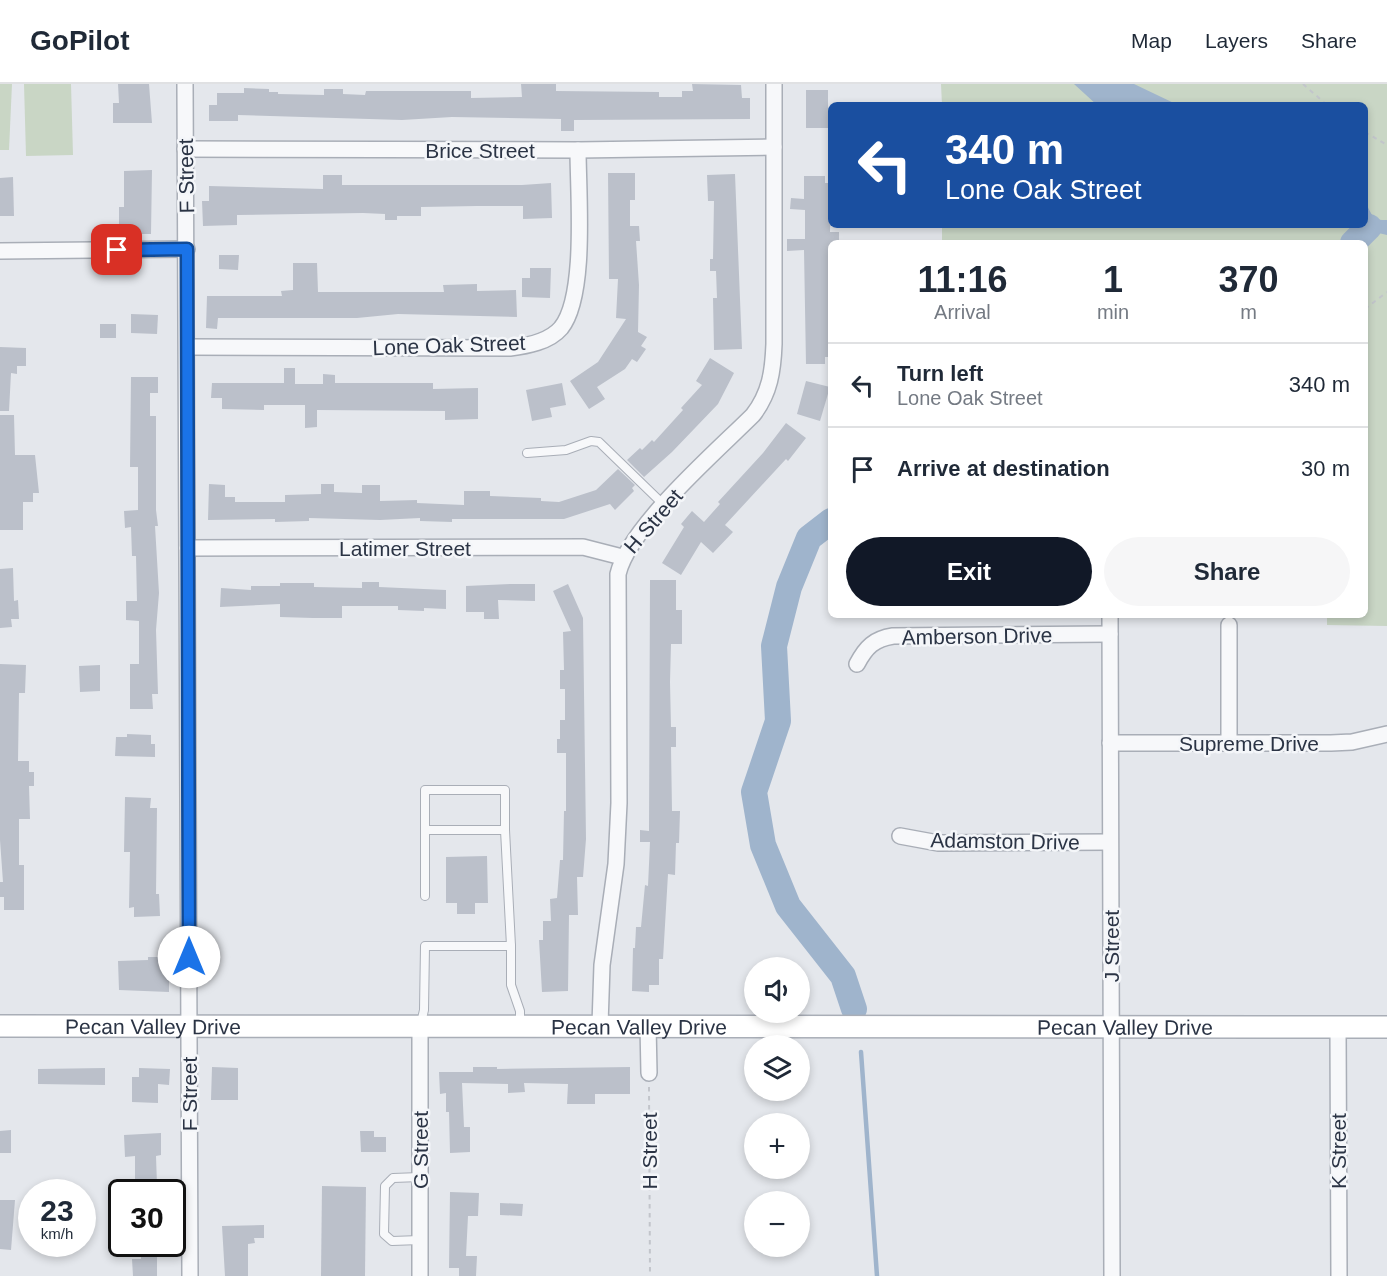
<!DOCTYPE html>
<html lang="en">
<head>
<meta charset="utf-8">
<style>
  body { margin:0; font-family:Arial,sans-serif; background:#f6f6f7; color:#1f2937; height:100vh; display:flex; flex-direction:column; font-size:22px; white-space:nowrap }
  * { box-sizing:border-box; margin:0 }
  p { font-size:20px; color:#747a83 }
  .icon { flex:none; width:33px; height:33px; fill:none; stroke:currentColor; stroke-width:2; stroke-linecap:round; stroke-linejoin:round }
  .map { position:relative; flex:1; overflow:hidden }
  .drawer { position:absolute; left:828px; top:156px; width:540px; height:378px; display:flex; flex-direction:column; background:#fff; border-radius:9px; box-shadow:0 3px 9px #0003 }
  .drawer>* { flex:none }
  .guide { position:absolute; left:828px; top:18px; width:540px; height:126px; border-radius:9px; box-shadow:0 3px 9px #0003; background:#1a4fa0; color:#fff; overflow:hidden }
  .controls { position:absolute; left:744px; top:873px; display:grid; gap:12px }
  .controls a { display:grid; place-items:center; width:66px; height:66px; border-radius:50%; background:#fff; box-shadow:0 3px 9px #0003; font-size:30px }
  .speed { position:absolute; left:18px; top:1095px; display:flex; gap:12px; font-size:30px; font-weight:700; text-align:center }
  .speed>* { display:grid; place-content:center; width:78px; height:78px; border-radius:50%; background:#fff; box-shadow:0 3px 9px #0003; line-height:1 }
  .speed small { font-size:15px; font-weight:400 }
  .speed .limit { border:3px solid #111; border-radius:9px; background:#fff; color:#111 }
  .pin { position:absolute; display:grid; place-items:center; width:51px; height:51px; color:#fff; margin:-26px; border-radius:12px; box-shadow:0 3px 9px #0006 }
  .me { position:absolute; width:66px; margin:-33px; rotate:0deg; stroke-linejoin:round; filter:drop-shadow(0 0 4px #0008) }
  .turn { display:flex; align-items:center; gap:21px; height:126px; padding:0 18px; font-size:27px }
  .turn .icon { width:78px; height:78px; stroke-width:2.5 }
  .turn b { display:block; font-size:42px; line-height:51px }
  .eta { display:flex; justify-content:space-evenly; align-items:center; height:102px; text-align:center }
  .eta b { font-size:36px; font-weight:700; line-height:42px }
  .button { display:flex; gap:12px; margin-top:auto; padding:12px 18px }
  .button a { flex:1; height:69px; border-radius:36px; background:#111827; color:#fff; font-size:24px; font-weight:700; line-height:69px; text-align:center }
  .button a+a { background:#f6f6f7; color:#1f2937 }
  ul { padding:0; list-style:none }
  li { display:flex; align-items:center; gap:18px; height:84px; padding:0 18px; border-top:2px solid #e0e1e3 }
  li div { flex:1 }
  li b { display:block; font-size:22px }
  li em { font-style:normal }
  header { display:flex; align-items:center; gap:36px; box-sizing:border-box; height:84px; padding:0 30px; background:#fff; border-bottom:2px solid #e0e1e3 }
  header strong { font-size:28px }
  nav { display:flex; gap:33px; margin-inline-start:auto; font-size:21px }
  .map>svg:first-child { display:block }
</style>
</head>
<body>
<header>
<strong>GoPilot</strong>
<nav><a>Map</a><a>Layers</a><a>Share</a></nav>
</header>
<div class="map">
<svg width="1387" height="1192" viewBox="0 0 1387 1192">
  <rect width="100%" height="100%" fill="#e4e7ec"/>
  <!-- green -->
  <g fill="#c9d6c5">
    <polygon points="0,0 12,0 9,66 0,66"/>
    <polygon points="24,0 71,0 73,71 26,72"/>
    <polygon points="941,0 1387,0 1387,542 1327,541 1327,531 1365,531 1365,159 942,159 942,141 1365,141 1365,21 942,21"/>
  </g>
  <!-- water -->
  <g fill="#9fb4cc">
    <polygon points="1074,0 1134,0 1178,21 1097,21"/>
    <path d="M1365,117C1371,128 1371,137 1387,136V151L1345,141H1365Z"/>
  </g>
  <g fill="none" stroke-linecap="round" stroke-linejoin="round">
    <!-- stream -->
    <polyline stroke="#9fb4cc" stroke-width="4.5" points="861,968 877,1192"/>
    <!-- river -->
    <g stroke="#9fb4cc" stroke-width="26">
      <polyline points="1353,159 1369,143"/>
      <polyline points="831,437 809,454 789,503 774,562 778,637 754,708 763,761 788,822 843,892 854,925"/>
    </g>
  </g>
  <!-- building -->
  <g fill="#bbc0ca">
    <polygon points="118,0 149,0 152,39 113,39 113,19 119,19"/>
    <polygon points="521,0 556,0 556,7 659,8 659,13 682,13 682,7 693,7 692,0 741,1 742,14 750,14 750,35 574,36 574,47 561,47 561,35 452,33 402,36 238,31 238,37 209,37 209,21 217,21 217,9 244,9 244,4 269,5 269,8 278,8 278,10 324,11 324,5 343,5 343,10 365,11 366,7 471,7 471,14 522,13"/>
    <rect x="806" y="6" width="22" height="38"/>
    <polygon points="152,86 151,150 127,150 127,142 119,142 119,123 124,123 124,87"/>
    <polygon points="608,89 635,89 635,116 630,116 630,142 639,142 640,157 636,157 639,201 638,248 647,253 641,262 646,265 637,278 632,275 625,285 597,303 605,315 589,325 570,297 598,278 626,235 616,234 618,195 609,195"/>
    <polygon points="735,90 742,265 714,266 713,214 717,214 716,187 710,187 710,175 713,175 714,117 708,117 707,91"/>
    <polygon points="323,91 342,91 342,101 522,101 551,99 552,134 523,135 523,122 477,122 421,123 421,132 397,132 397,136 385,136 385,130 363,129 237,131 237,141 203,142 202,117 209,117 209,102 323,105"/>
    <polygon points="804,92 825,92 825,99 831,99 830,148 839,148 839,159 831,159 831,197 829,197 831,273 825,273 825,280 806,280 804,166 787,167 787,155 805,155 805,126 790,125 791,114 804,115"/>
    <polygon points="13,93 14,132 0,132 0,94"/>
    <polygon points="219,171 239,171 238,186 219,185"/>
    <polygon points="293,179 317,179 318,208 444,208 443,201 477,200 477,207 516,206 517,233 398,230 357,234 218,234 217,245 206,244 207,212 282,212 281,207 293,206"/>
    <polygon points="530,184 551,184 550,214 522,213 522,194 530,194"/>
    <polygon points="131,230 158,231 157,250 131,249"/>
    <rect x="100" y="240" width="16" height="14"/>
    <polygon points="0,263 26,264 26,282 17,282 17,290 11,289 9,327 0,327"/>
    <polygon points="710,274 734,289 718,320 672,368 644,393 627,376 640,364 642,366 652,356 654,358 683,326 681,324 702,301 696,297"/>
    <polygon points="284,284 295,284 295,300 323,300 323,290 335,291 335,299 433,299 433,305 478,304 478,335 445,336 445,327 317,326 317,343 305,344 305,321 264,321 264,326 222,325 222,314 211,314 212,299 284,299"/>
    <polygon points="131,293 158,293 158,309 150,309 150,332 156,332 156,426 158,442 155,442 159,509 156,546 158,610 152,610 153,625 130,625 130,580 139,580 139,537 126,536 126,517 137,517 136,472 132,472 131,443 125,444 124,427 138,426 138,383 130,383"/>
    <polygon points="806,297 830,303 820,337 797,330"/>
    <polygon points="562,299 566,321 550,324 552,333 532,337 526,306"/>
    <polygon points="0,331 14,331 15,371 35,371 39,409 33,409 33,418 23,418 23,446 0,446"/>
    <polygon points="786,339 806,354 788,377 786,375 725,441 733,448 713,469 701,458 681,491 662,479 684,443 681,440 692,427 704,438 720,420 718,418 763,369"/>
    <polygon points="618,385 635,401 632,404 634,407 615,426 610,420 564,435 452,435 452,438 420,437 420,434 380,436 309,434 309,437 275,438 275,435 208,436 209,400 225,401 225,413 235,413 235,418 285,418 285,411 321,410 321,400 334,400 334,408 362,409 362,401 380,401 380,417 417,416 417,419 464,421 464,407 490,407 490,412 541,414 541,417 559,418 596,406"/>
    <polygon points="13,484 14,517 18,516 19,535 11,535 12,543 0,544 0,485"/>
    <polygon points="650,496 676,496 676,526 682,526 682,560 671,560 670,598 671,643 676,643 676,663 671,663 672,727 680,727 679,759 676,759 675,791 668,790 663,875 659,875 659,901 649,901 649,908 632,907 633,864 635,864 636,843 641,843 645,801 648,802 650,758 640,758 640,746 649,747"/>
    <polygon points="362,498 379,498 379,503 446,506 446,525 424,524 424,527 398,526 398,522 342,522 342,534 313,534 280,533 280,520 220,523 221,504 251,506 251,502 280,502 280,499 314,499 314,503 362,504"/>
    <polygon points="510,500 535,500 535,517 498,516 499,535 484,535 484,528 466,528 466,502"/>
    <polygon points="568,500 583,534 586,755 583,793 577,793 578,831 569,831 568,907 542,908 539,856 543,856 543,837 551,837 550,815 557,814 560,776 563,776 564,727 566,727 566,669 557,669 557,655 560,655 560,636 565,636 565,605 560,605 560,586 564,586 563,548 571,547 553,507"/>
    <polygon points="0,580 26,581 25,609 19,609 18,677 29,677 29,688 34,688 34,702 29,702 30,735 19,735 19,781 24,781 24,826 4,826 4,813 0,813 0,798 3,798 0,756"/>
    <polygon points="100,581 100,607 80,608 79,582"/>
    <polygon points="127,650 151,651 151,660 155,660 155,673 115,672 116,653 127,653"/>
    <polygon points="125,713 151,714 150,724 157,724 156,810 159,810 160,832 134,833 134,823 129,824 130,768 124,768"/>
    <polygon points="487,772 488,819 475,819 475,830 457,830 457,819 446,819 446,773"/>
    <polygon points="148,873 169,873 169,908 119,906 118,877 148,876"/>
    <polygon points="212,983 238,984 238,1016 211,1016"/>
    <polygon points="473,983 497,983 497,985 630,983 630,1010 595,1010 595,1020 567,1020 568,1000 524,999 525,1008 508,1009 508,1000 462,999 464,1043 470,1043 470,1068 450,1069 449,1028 446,1028 446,1009 440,1010 439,988 473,988"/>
    <polygon points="105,984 105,1001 38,1000 38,985"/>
    <polygon points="139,984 170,985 169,1001 158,1000 158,1019 132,1018 132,993 139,993"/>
    <polygon points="11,1046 11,1069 0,1069 0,1047"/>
    <polygon points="360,1047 374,1047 374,1053 386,1053 386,1068 361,1068"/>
    <polygon points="161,1049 161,1071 156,1072 157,1101 135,1101 135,1072 125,1073 124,1051"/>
    <polygon points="322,1102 366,1103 365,1192 321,1192"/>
    <polygon points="450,1108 479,1109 478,1132 468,1132 466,1172 477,1172 476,1192 459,1192 459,1184 449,1184"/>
    <polygon points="0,1116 15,1116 11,1166 0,1165"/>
    <polygon points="500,1119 523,1120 522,1132 500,1131"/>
    <polygon points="264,1141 264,1154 254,1154 255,1159 248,1160 248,1192 225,1192 222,1142"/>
    <polygon points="141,1160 157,1160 157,1192 133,1192 132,1175 141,1175"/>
  </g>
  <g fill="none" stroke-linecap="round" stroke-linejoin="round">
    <defs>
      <g id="service">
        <polyline points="527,369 566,366 591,357 599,358 664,421"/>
        <polyline points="425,746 425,706 505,706 505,746"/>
        <polyline points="425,812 425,746 505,746 511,862"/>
        <polyline points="421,939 424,926 425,862 511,862 511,901 520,927 520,940"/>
        <polyline points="420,1093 393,1094 385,1102 384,1150 392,1157 420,1156"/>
      </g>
      <g id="minor">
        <polyline points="185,0 190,1192"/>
        <polyline points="185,65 578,66 774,63"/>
        <polyline points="0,167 187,165"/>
        <path d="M188,263L510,264C527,262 549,258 561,244C587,212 578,109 578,66"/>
        <polyline points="187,464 583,463 622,473"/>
        <polyline points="1110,531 1112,1192"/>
        <polyline points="1229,541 1229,659"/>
        <path d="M857,580C866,563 874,555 893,552L1110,550"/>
        <polyline points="1110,659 1331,659 1352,658 1387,650"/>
        <polyline points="900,752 938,759 1110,758"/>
        <polyline points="420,941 420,1192"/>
        <path d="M600,941L602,881L616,780L619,719L618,490C629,443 717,367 753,331C770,309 773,287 774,260V0"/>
        <polyline points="648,941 649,989"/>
        <polyline points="1338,943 1339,1192"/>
      </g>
      <g id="secondary">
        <path id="s1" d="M0,942L1387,943"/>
      </g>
    </defs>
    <!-- service casing -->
    <use href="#service" stroke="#a9aeb7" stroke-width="10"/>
    <!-- minor casing -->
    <use href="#minor" stroke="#a9aeb7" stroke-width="18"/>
    <!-- secondary casing -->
    <use href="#secondary" stroke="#a9aeb7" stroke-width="24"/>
    <!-- path -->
    <g stroke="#c2c5cb" stroke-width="2" stroke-dasharray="4.5 4.5" stroke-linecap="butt">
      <polyline points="1303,0 1327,21"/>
      <polyline points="1365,48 1387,61"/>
      <polyline points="1365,225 1387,208"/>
      <polyline points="649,1003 650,1192"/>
    </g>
    <!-- service -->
    <use href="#service" stroke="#f7f8fa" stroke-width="8"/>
    <!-- minor -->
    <use href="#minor" stroke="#f7f8fa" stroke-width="15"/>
    <!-- secondary -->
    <use href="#secondary" stroke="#fff" stroke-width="21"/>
  </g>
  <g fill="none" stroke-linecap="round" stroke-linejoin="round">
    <defs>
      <polyline id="route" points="117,166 187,165 189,873"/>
    </defs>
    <!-- route casing -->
    <use href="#route" stroke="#114b97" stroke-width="15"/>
    <!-- route -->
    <use href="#route" stroke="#1a73e8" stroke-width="10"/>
  </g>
  <g text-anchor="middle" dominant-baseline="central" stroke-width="5" stroke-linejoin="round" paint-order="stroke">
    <!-- street labels -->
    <g font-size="21" fill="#2b3445" stroke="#f4f6f9">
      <text x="480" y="66">Brice Street</text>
      <text transform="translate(186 92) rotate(-91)">F Street</text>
      <text transform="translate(449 261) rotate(-2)">Lone Oak Street</text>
      <text transform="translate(653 437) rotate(-49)">H Street</text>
      <text x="405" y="464">Latimer Street</text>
      <text transform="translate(977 552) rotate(-1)">Amberson Drive</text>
      <text x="1249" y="659">Supreme Drive</text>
      <text transform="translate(1005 757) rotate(1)">Adamston Drive</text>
      <text transform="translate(1111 862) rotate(-90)">J Street</text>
      <text stroke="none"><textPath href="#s1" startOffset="153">Pecan Valley Drive</textPath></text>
      <text stroke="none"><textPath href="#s1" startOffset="639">Pecan Valley Drive</textPath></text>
      <text stroke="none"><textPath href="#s1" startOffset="1125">Pecan Valley Drive</textPath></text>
      <text transform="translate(189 1010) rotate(-90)">F Street</text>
      <text transform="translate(420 1066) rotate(-90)">G Street</text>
      <text transform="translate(649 1067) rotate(-90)">H Street</text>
      <text transform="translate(1338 1067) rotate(-90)">K Street</text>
    </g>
  </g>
</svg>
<div class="controls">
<a><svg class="icon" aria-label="sound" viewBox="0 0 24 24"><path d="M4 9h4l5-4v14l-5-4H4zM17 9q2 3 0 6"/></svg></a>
<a><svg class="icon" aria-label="layers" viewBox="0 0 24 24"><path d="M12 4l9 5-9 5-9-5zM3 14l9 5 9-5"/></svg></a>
<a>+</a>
<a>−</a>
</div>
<div class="speed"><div>23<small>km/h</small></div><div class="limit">30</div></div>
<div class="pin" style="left:117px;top:166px;background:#d93025"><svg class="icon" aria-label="arrive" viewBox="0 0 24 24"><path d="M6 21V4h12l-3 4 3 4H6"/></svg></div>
<svg class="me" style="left:189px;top:873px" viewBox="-20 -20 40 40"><circle r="19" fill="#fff"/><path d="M0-13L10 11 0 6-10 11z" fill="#1a73e8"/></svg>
<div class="guide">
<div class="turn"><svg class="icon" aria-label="left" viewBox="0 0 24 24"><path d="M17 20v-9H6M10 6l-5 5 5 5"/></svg><div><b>340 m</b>Lone Oak Street</div></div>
</div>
<section class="drawer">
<div class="eta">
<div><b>11:16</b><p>Arrival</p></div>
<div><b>1</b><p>min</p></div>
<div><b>370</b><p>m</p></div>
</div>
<ul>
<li><svg class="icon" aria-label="left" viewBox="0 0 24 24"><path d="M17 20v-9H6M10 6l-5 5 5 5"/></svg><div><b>Turn left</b><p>Lone Oak Street</p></div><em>340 m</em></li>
<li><svg class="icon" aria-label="arrive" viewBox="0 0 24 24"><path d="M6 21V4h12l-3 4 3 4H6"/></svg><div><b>Arrive at destination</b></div><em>30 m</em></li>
</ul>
<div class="button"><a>Exit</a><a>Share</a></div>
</section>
</div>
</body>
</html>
